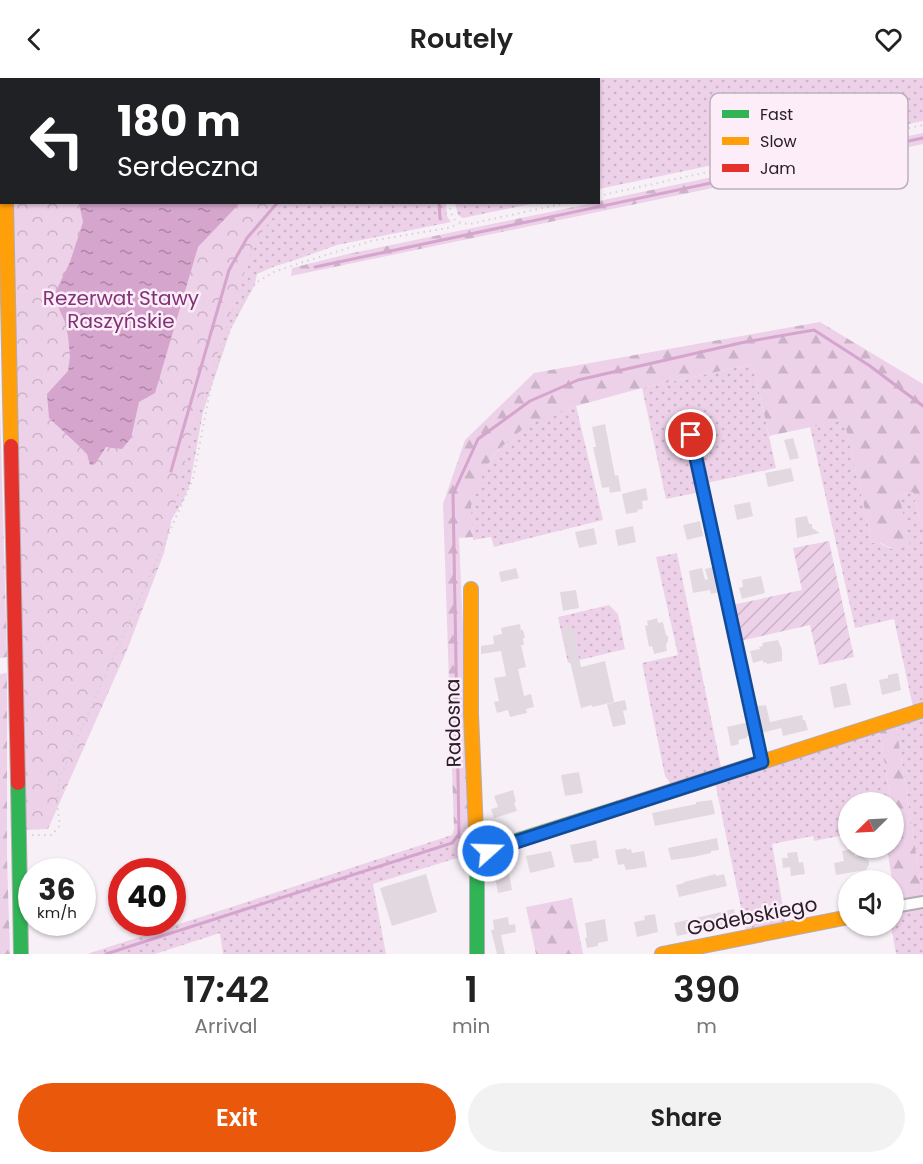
<!DOCTYPE html>
<html lang="en">
<head>
<meta charset="utf-8">
<style>
  body { margin:0; font-family:Poppins,sans-serif; background:#f2f2f2; color:#222; height:100vh; display:flex; flex-direction:column; font-size:22px; white-space:nowrap }
  * { box-sizing:border-box; margin:0 }
  p { font-size:20px; color:#767676 }
  .icon { flex:none; width:33px; height:33px; fill:none; stroke:currentColor; stroke-width:2; stroke-linecap:round; stroke-linejoin:round }
  .map { position:relative; height:876px; overflow:hidden }
  .sheet { display:flex; flex-direction:column; background:#fff; flex:1 }
  .sheet>* { flex:none }
  .top-card { position:absolute; left:0px; top:0px; width:600px; height:126px; box-shadow:0 2px 4px #0004; background:#202124; color:#fff; overflow:hidden }
  .needle { width:39px; rotate:246deg }
  .controls { position:absolute; left:838px; top:714px; display:grid; gap:12px }
  .controls a { display:grid; place-items:center; width:66px; height:66px; border-radius:50%; background:#fff; box-shadow:0 2px 4px #0004; font-size:30px }
  .speed { position:absolute; left:18px; top:780px; display:flex; gap:12px; font-size:30px; font-weight:700; text-align:center }
  .speed>* { display:grid; place-content:center; width:78px; height:78px; border-radius:50%; background:#fff; box-shadow:0 2px 4px #0004; line-height:1 }
  .speed small { font-size:15px; font-weight:400 }
  .speed .limit { border:9px solid #d22; background:#fff; color:#111 }
  .pin { position:absolute; display:grid; place-items:center; width:51px; height:51px; color:#fff; margin:-26px; border:3px solid #fff; border-radius:50%; box-shadow:0 2px 6px #0007 }
  .me { position:absolute; width:66px; margin:-33px; rotate:70deg; stroke-linejoin:round; filter:drop-shadow(0 0 4px #0008) }
  .turn { display:flex; align-items:center; gap:21px; height:126px; padding:0 18px; font-size:27px }
  .turn .icon { width:78px; height:78px; stroke-width:2.5 }
  .turn b { display:block; font-size:42px; line-height:51px }
  .eta { display:flex; justify-content:space-evenly; align-items:center; height:102px; text-align:center }
  .eta b { font-size:36px; font-weight:600; line-height:42px }
  .cta { display:flex; gap:12px; margin-top:auto; padding:12px 18px }
  .cta a { flex:1; height:69px; border-radius:36px; background:#ea580c; color:#fff; font-size:24px; font-weight:600; line-height:69px; text-align:center }
  .cta a+a { background:#f2f2f2; color:#222 }
  header { display:flex; justify-content:space-between; align-items:center; height:78px; padding:0 18px; background:#fff; font-size:27px; font-weight:600 }
  .map>svg:first-child { display:block }
</style>
</head>
<body>
<header><svg class="icon" aria-label="back" viewBox="0 0 24 24"><path d="M15 5l-7 7 7 7"/></svg>Routely<svg class="icon" aria-label="heart" viewBox="0 0 24 24"><path d="M12 20l-8-8c-3-5 5-10 8-4 3-6 11-1 8 4z"/></svg></header>
<div class="map">
<svg width="923" height="876" viewBox="0 0 923 876">
  <defs>
    <pattern id="grass-dots" width="8" height="8" patternUnits="userSpaceOnUse" patternTransform="scale(1.5)"><rect width="8" height="8" fill="#edd1e8"/><path d="M2 2h.1M6 6h.1" fill="none" stroke="#cbb3c7" stroke-width="1.8" stroke-linecap="round"/></pattern>
    <pattern id="forest-firs" width="22" height="20" patternUnits="userSpaceOnUse" patternTransform="scale(1.5)"><rect width="22" height="20" fill="#edd1e8"/><path d="M5 1l3.5 6h-7zM16 11l3.5 6h-7z" fill="#cbb3c7"/></pattern>
    <pattern id="park-crowns" width="20" height="18" patternUnits="userSpaceOnUse" patternTransform="scale(1.5)"><rect width="20" height="18" fill="#edd1e8"/><path d="M2 6a3 3 0 1 1 6 0M12 15a3 3 0 1 1 6 0" fill="none" stroke="#cbb3c7"/></pattern>
    <pattern id="garden-furrows" width="10" height="10" patternUnits="userSpaceOnUse" patternTransform="scale(1.5)"><rect width="10" height="10" fill="#edd1e8"/><path d="M-1 1l2-2M0 10L10 0M9 11l2-2" fill="none" stroke="#cbb3c7"/></pattern>
    <pattern id="water-ripples" width="26" height="14" patternUnits="userSpaceOnUse" patternTransform="scale(1.5)"><rect width="26" height="14" fill="#d5a5cd"/><path d="M2 4q2-2 4 0t4 0M15 11q2-2 4 0t4 0" fill="none" stroke="#ad86a6"/></pattern>
  </defs>
  <rect width="100%" height="100%" fill="#f8f0f7"/>
  <!-- grass -->
  <g fill="url(#grass-dots)">
    <polygon points="471,0 923,0 923,43 599,111 598,2 471,2"/>
    <polygon points="258,125 446,125 447,138 451,144 337,167 298,181 273,189 257,196 255,206 231,251 203,334 190,406 183,423 163,455 41,473"/>
    <polygon points="455,125 455,124 536,125 463,140 458,137"/>
    <polygon points="753,286 776,390 707,405 694,346 687,348 701,414 666,421 642,310"/>
    <path d="M576,328L603,442L494,469L491,459L473,462C473,451 470,440 471,429C474,400 506,356 532,344C546,337 562,333 576,328Z"/>
    <polygon points="844,341 869,449 871,465 877,464 892,471 899,417 913,414 920,443 923,444 923,626 913,629 894,541 855,550 810,349"/>
    <polygon points="677,475 721,689 717,693 671,706 665,698 642,585 678,577 656,479"/>
    <polygon points="609,527 618,536 625,571 568,585 558,539"/>
    <polygon points="923,639 923,820 896,647"/>
    <polygon points="879,651 891,724 849,724 849,756 814,763 813,758 772,766 786,846 746,854 715,704"/>
    <polygon points="472,752 473,775 373,806 386,876 223,876 220,855 155,876 87,876 452,757"/>
    <polygon points="923,829 923,876 896,876 891,848 894,848 894,836 898,834"/>
  </g>
  <!-- forest -->
  <g fill="url(#forest-firs)">
    <polygon points="923,55 923,66 291,198 292,190 348,176 593,125 598,124 599,123"/>
    <path d="M820,244L923,306V444L920,443L913,414L899,417L910,466C885,477 888,462 871,465L869,449L844,342L769,358L753,286L642,310L576,328L530,345L500,370L489,385L477,409L471,428L473,459L459,460L472,752L452,757L454,751L443,426L465,362L534,295Z"/>
    <polygon points="0,328 7,579 0,580"/>
    <polygon points="7,595 7,780 10,876 0,876 0,596"/>
    <polygon points="896,647 923,820 895,824 894,802 892,802 887,770 894,770 894,724 891,724 879,651"/>
    <polygon points="572,820 583,876 536,876 526,829"/>
  </g>
  <!-- park -->
  <polygon fill="url(#park-crowns)" points="13,125 285,125 255,162 193,349 164,475 127,572 48,751 26,752"/>
  <!-- garden -->
  <polygon fill="url(#garden-furrows)" points="829,463 854,579 819,587 810,547 740,563 732,527 802,512 793,470"/>
  <!-- water -->
  <polygon fill="url(#water-ripples)" points="79,125 240,125 198,169 155,315 139,324 131,360 122,371 106,369 95,386 90,387 87,376 78,367 49,340 47,316 68,293 70,278 68,258 65,244 56,224 55,215 70,184 83,144"/>
  <g fill="none" stroke-linecap="round" stroke-linejoin="round">
    <!-- stream -->
    <g stroke="#d5a5cd" stroke-width="3">
      <polyline points="431,0 431,2"/>
      <polyline points="386,2 387,0"/>
      <polyline points="439,124 440,141"/>
      <polyline points="315,189 923,60"/>
      <polyline points="171,393 229,192 247,160 278,124"/>
      <polyline points="106,876 452,765 459,756 453,416 478,361 530,323 578,302 745,264 814,252 870,288 923,328"/>
    </g>
  </g>
  <!-- building -->
  <g fill="#e2d9e0">
    <polygon points="605,346 615,398 618,397 621,413 610,415 609,409 602,410 593,369 596,369 592,349"/>
    <polygon points="793,360 799,380 790,382 784,362"/>
    <polygon points="791,390 794,403 768,409 765,395"/>
    <polygon points="646,410 648,422 642,423 643,431 637,432 638,434 626,436 622,416"/>
    <polygon points="750,424 753,438 737,442 734,427"/>
    <polygon points="807,438 809,446 812,446 812,450 820,455 797,460 795,440"/>
    <polygon points="700,443 703,458 687,462 683,447"/>
    <polygon points="633,448 636,464 618,468 615,452"/>
    <polygon points="594,450 597,466 579,470 575,454"/>
    <polygon points="713,489 719,514 711,516 710,512 693,515 689,493 702,490 705,502 708,501 705,491"/>
    <polygon points="516,490 519,500 501,504 499,494"/>
    <polygon points="761,498 765,515 742,521 739,510 743,509 742,502"/>
    <polygon points="576,512 579,530 563,533 560,514"/>
    <polygon points="657,540 658,545 663,544 666,557 668,558 668,563 666,567 667,573 654,576 652,568 649,569 645,548 648,547 647,543"/>
    <polygon points="520,546 521,552 523,552 525,560 523,560 524,567 521,567 526,589 518,591 524,618 531,616 534,629 526,631 527,635 510,639 508,632 497,635 494,624 499,623 494,600 506,598 501,573 481,576 481,568 494,566 493,558 502,556 501,550"/>
    <polygon points="572,548 581,589 605,583 614,624 592,629 592,627 581,630 562,550"/>
    <polygon points="778,562 782,572 782,583 767,586 766,584 763,585 763,582 753,585 750,573 760,571 759,569 763,568 762,565"/>
    <polygon points="898,595 901,612 882,617 879,602 888,600 888,597"/>
    <polygon points="846,605 851,627 834,630 830,609"/>
    <polygon points="625,622 627,632 623,633 626,646 613,649 607,626"/>
    <polygon points="766,627 770,644 802,637 803,642 805,642 808,652 783,658 781,650 761,655 757,628"/>
    <polygon points="744,645 749,645 752,657 747,658 747,660 738,662 739,666 731,668 727,649"/>
    <polygon points="579,694 583,715 565,718 561,697"/>
    <polygon points="513,712 516,724 514,725 517,733 494,740 491,731 498,729 494,718"/>
    <polygon points="712,722 715,736 655,748 652,735 696,726 696,724"/>
    <polygon points="717,760 719,772 711,773 711,775 693,779 671,782 668,770"/>
    <polygon points="596,762 599,780 592,781 593,783 574,785 570,767"/>
    <polygon points="626,770 627,772 631,771 632,775 644,773 647,789 626,792 624,786 618,787 615,772"/>
    <polygon points="853,771 855,778 861,777 869,783 869,787 866,792 836,797 834,785 844,783 842,773"/>
    <polygon points="551,773 555,789 530,795 526,778"/>
    <polygon points="797,774 799,785 803,784 805,796 791,798 790,789 783,790 782,780 788,780 787,775"/>
    <polygon points="508,790 512,812 498,815 494,793"/>
    <polygon points="426,796 437,834 392,848 380,810"/>
    <polygon points="716,796 716,798 724,796 727,808 679,819 676,807 684,805 684,804"/>
    <polygon points="734,831 737,845 721,849 677,858 674,845"/>
    <polygon points="655,836 658,854 637,859 634,844 645,842 644,838"/>
    <polygon points="508,839 509,847 515,846 516,854 501,857 505,876 497,876 491,852 494,852 493,842"/>
    <polygon points="605,841 608,863 598,865 598,868 587,870 585,860 587,859 585,845"/>
  </g>
  <g fill="none" stroke-linecap="round" stroke-linejoin="round">
    <defs>
      <polyline id="lane" points="691,357 762,682"/>
      <polyline id="street" points="894,829 923,824"/>
      <g id="fast">
        <polyline points="18,705 21,876"/>
        <polyline points="477,876 477,777 500,768 619,730"/>
      </g>
      <g id="slow">
        <polyline points="3,0 3,2"/>
        <polyline points="6,124 11,368"/>
        <polyline points="471,511 471,636 477,777"/>
        <polyline points="619,730 923,632"/>
        <polyline points="662,876 849,839"/>
      </g>
      <polyline id="jam" points="11,368 18,705"/>
    </defs>
    <!-- lane casing -->
    <use href="#lane" stroke="#b4acb3" stroke-width="8"/>
    <!-- street casing -->
    <use href="#street" stroke="#b4acb3" stroke-width="14"/>
    <!-- fast casing -->
    <use href="#fast" stroke="#b4acb3" stroke-width="16"/>
    <!-- slow casing -->
    <use href="#slow" stroke="#b4acb3" stroke-width="16"/>
    <!-- jam casing -->
    <use href="#jam" stroke="#b4acb3" stroke-width="16"/>
    <!-- path -->
    <g stroke="#d4d2d4" stroke-width="2" stroke-dasharray="1.5 4.5" stroke-linecap="butt">
      <polyline points="442,0 442,2"/>
      <polyline points="598,118 923,47"/>
      <path d="M449,124C452,141 453,145 470,146L570,124"/>
      <polyline points="32,757 52,757 60,747 57,726 59,701 193,401 211,308 225,262 245,219 257,204 274,194 300,185 371,163 447,150 459,146"/>
    </g>
    <!-- lane -->
    <use href="#lane" stroke="#fefdfe" stroke-width="5"/>
    <!-- street -->
    <use href="#street" stroke="#fefdfe" stroke-width="10"/>
    <!-- fast -->
    <use href="#fast" stroke="#30b455" stroke-width="14"/>
    <!-- slow -->
    <use href="#slow" stroke="#ff9f0a" stroke-width="14"/>
    <!-- jam -->
    <use href="#jam" stroke="#e5322d" stroke-width="14"/>
  </g>
  <g fill="none" stroke-linecap="round" stroke-linejoin="round">
    <defs>
      <polyline id="route" points="488,773 762,684 691,357"/>
    </defs>
    <!-- route casing -->
    <use href="#route" stroke="#114b97" stroke-width="15"/>
    <!-- route -->
    <use href="#route" stroke="#1a73e8" stroke-width="10"/>
  </g>
  <g text-anchor="middle" dominant-baseline="central" stroke-width="5" stroke-linejoin="round" paint-order="stroke">
    <!-- park labels -->
    <g font-size="20" fill="#803376" stroke="#fcedf9">
      <text x="121" y="220">Rezerwat Stawy<tspan x="121" dy="23">Raszyńskie</tspan></text>
    </g>
    <!-- street labels -->
    <g font-size="20" fill="#292027" stroke="#fcedf9">
      <text transform="translate(453 645) rotate(-91)">Radosna</text>
      <text transform="translate(752 838) rotate(-11)">Godebskiego</text>
    </g>
  </g>
  <!-- legend -->
  <rect x="710" y="15" width="198" height="96" rx="9" fill="#fcedf9" stroke="#bdb0ba" stroke-width="1.5"/>
  <rect x="722" y="32" width="27" height="8" fill="#30b455"/>
  <rect x="722" y="59" width="27" height="8" fill="#ff9f0a"/>
  <rect x="722" y="86" width="27" height="8" fill="#e5322d"/>
  <g font-size="16" fill="#292027">
    <text x="760" y="42">Fast</text>
    <text x="760" y="69">Slow</text>
    <text x="760" y="96">Jam</text>
  </g>
</svg>
<div class="controls">
<a><svg class="needle" viewBox="-14 -14 28 28"><path d="M0-13l5 13h-10z" fill="#e53935"/><path d="M0 13l5-13h-10z" fill="#767676"/></svg></a>
<a><svg class="icon" aria-label="sound" viewBox="0 0 24 24"><path d="M4 9h4l5-4v14l-5-4H4zM17 9q2 3 0 6"/></svg></a>
</div>
<div class="speed"><div>36<small>km/h</small></div><div class="limit">40</div></div>
<div class="pin" style="left:691px;top:357px;background:#d93025"><svg class="icon" aria-label="arrive" viewBox="0 0 24 24"><path d="M6 21V4h12l-3 4 3 4H6"/></svg></div>
<svg class="me" style="left:488px;top:773px" viewBox="-20 -20 40 40"><circle r="17" fill="#1a73e8" stroke="#fff" stroke-width="3"/><path d="M0-11L8 9 0 5-8 9z" fill="#fff"/></svg>
<div class="top-card">
<div class="turn"><svg class="icon" aria-label="left" viewBox="0 0 24 24"><path d="M17 20v-9H6M10 6l-5 5 5 5"/></svg><div><b>180 m</b>Serdeczna</div></div>
</div>
</div>
<section class="sheet">
<div class="eta">
<div><b>17:42</b><p>Arrival</p></div>
<div><b>1</b><p>min</p></div>
<div><b>390</b><p>m</p></div>
</div>
<div class="cta"><a>Exit</a><a>Share</a></div>
</section>
</body>
</html>
